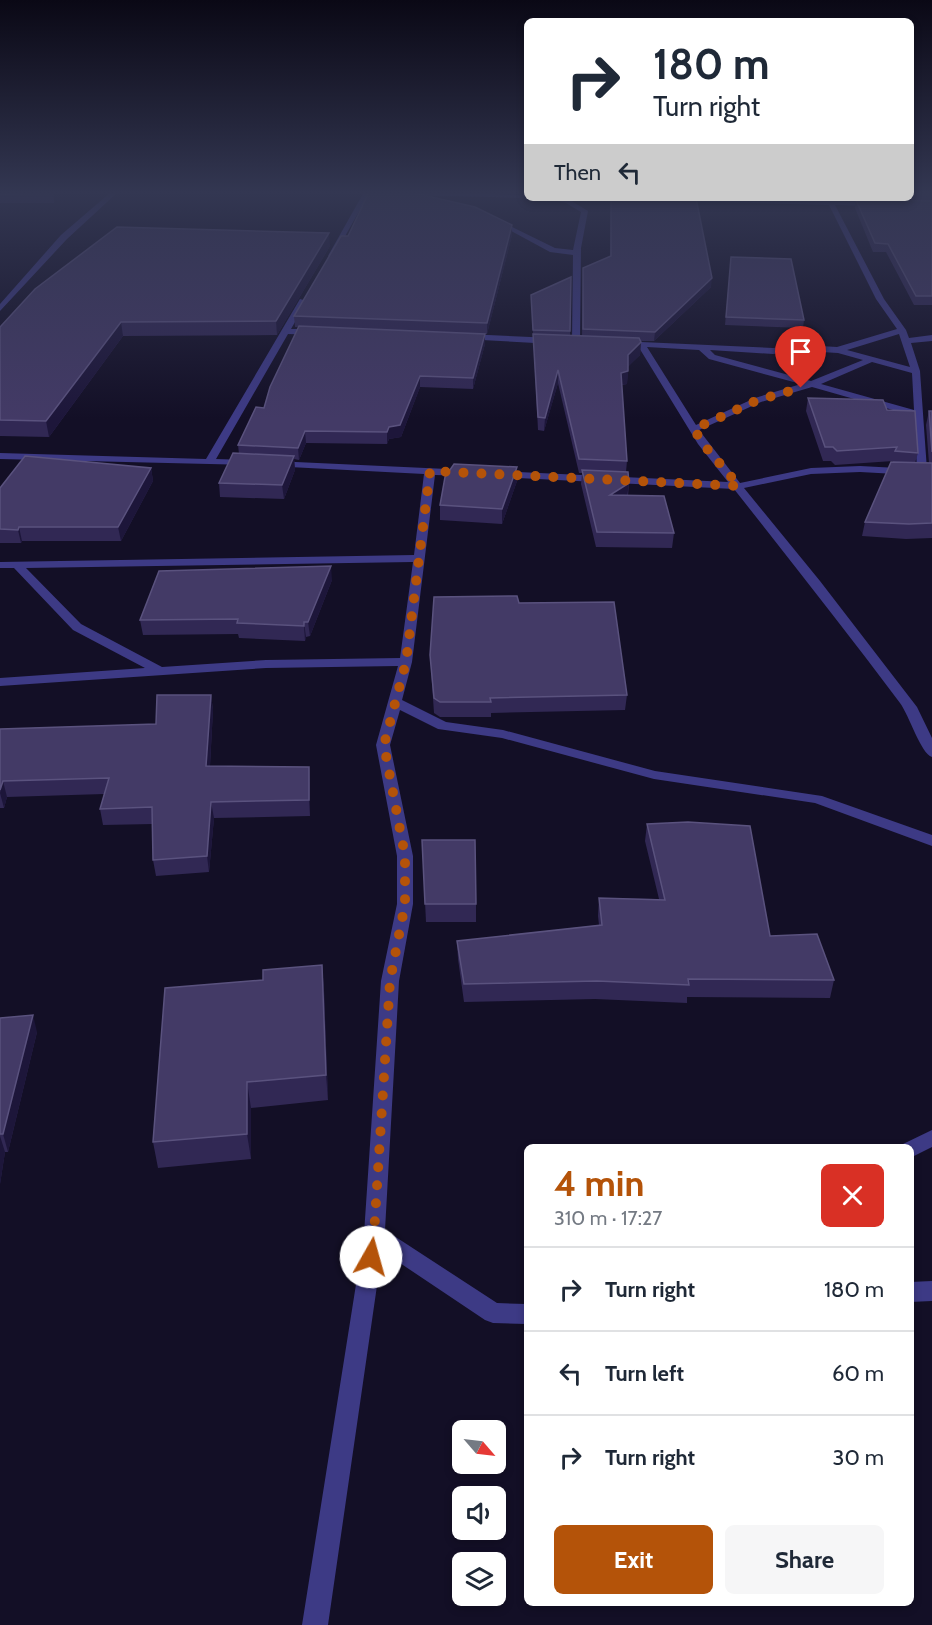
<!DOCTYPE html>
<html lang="en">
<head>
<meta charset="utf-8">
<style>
  body { margin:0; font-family:Cabin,sans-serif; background:#f6f6f7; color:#1f2937; height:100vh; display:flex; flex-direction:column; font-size:22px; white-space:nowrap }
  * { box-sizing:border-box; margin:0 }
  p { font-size:20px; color:#747a83 }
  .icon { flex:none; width:33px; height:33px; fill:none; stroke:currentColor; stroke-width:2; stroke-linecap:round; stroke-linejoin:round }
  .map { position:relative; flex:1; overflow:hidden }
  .drawer { position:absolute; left:524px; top:1144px; width:390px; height:462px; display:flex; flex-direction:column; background:#fff; border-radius:9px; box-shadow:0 3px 9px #0003 }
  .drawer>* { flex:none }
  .banner { position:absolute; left:524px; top:18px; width:390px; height:183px; border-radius:9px; box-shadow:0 3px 9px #0003; background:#fff; color:#1f2937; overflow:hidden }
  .needle { width:39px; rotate:118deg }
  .fabs { position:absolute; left:452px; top:1420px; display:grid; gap:12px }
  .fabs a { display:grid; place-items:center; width:54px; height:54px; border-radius:9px; background:#fff; box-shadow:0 3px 9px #0003; font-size:30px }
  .pin { position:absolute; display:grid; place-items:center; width:51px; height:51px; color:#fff; margin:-62px -26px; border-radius:50% 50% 50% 0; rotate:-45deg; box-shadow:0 0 6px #0007 }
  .pin .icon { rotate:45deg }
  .me { position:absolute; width:66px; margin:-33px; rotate:7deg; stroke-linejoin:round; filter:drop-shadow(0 0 4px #0008) }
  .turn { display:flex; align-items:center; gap:21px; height:126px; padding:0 30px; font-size:27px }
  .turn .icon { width:78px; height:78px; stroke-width:2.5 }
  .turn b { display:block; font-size:42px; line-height:51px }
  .then { display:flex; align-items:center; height:57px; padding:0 30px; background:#0003; gap:12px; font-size:22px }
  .round { display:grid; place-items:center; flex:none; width:63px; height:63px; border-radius:9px; background:#f6f6f7 }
  .head { display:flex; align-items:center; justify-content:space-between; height:102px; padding:0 30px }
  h1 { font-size:36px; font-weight:700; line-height:45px; color:#b45309 }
  .action { display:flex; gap:12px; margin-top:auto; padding:12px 30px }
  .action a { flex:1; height:69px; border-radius:9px; background:#b45309; color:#fff; font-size:24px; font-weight:700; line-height:69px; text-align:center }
  .action a+a { background:#f6f6f7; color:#1f2937 }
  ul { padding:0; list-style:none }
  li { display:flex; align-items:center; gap:18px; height:84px; padding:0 30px; border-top:2px solid #e0e1e3 }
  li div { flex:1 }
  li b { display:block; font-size:22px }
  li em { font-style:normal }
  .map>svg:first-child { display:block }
</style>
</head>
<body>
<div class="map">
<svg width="932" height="1625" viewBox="0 0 932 1625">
  <rect width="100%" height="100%" fill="#130f26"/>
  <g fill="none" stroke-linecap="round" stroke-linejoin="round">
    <!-- minor -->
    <g fill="#3d3a85" fill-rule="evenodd">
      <polygon points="111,192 118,192 67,239 0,311 0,304 61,235"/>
      <polygon points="364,192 370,192 335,254 328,256"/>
      <polygon points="398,192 526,195 529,198 400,195"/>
      <polygon points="547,198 570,200 588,211 581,248 580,342 576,345 572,342 573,255 550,252 493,221 498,220 555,248 573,250 581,212 566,203"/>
      <polygon points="578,198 632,198 632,199 629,201"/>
      <path d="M677,198L875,202L878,204L875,206L835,205L884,299L906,330L909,338L932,335V341L911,343L920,371L927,470H932V476L860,472L811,474L744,488L820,581L917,707L932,738V757C921,754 909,715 900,703C846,631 790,560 734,489L496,477L491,474L496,471L728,482L698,444L638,346L619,345V341L773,348L804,345L837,347L897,329L876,299L829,205L675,201ZM899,334L910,367L847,350ZM647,347L699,350L709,359L801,384L755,398L696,425ZM710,350L773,354L804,351L838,353L863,360L811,381L715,355ZM872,362L912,373L914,410L821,384ZM812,387L914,416L917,469L860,466L811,468L740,483L699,430L761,402Z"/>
      <polygon points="300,299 307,301 291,329 316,329 320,332 316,335 288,334 216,459 247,460 251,461 251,465 0,459 0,453 206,459"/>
      <polygon points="466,334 553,338 557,341 553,344 463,339 463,335"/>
      <path d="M274,461L469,470L474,473L469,476L435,475L412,662L402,700L446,722L503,730L655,771L822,796L932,835V846L815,803L654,779L502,738L438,729L400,710L390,745L413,856V904L399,981L385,1230L497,1303L526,1304V1324L493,1323L485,1320L382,1251L328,1625H302L364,1234L381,981L397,904V856L376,745L398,666L266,668L0,686V678L145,668L73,630L14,568H0V562L414,555L424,474L270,466L269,464ZM413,562L400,658L266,660L162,667L81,624L26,568Z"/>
      <polygon points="932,1130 932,1147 910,1158 910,1148 901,1148 903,1144"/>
      <polygon points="932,1281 932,1301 910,1302 910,1282"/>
    </g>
  </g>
  <!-- wall -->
  <g fill="#312854">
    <rect x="0" y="192" width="54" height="11"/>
    <polygon points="472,192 523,192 523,193"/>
    <polygon points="910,192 932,192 932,305 914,305 886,252 873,252 855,208 856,200 847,200 845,198 910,198"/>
    <polygon points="611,198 711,287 654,341 640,341 641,342 640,355 628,366 627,384 622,385 627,461 626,472 629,483 628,496 674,533 672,548 596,547 581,484 582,473 579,473 558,383 544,431 538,430 531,295 571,277 570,335 582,336 583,277 610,256"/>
    <polygon points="512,235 487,334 485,334 485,344 473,389 420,387 401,437 389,439 387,444 306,443 299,460 294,459 295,470 284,499 220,497 219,483 239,454 238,445 264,408 299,327 295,327 294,316"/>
    <polygon points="330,246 277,335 123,336 49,437 0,436 0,327"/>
    <polygon points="731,257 804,320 803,328 725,325"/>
    <polygon points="808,398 887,410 918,453 915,463 929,463 926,425 929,411 932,411 932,538 906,539 862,536 865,522 893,461 835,465 831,461 823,461 806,411"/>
    <polygon points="151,468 153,481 121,541 22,541 21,543 0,543 0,488"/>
    <polygon points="517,481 502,524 440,520 440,505"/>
    <polygon points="332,580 310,636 306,637 305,641 239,638 238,634 143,635 140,620"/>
    <polygon points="519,603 627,695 625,710 491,713 491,717 440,717 434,713 430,655"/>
    <polygon points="211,695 213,710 210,766 310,783 310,816 214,818 209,872 156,876 153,860 153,824 103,825 100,809 104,794 7,797 4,808 0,808 0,729 156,724"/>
    <polygon points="647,824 770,936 834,980 830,998 687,997 687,1003 595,999 464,1002 458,959 457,941 599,925 598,916 599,898 659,899 645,841"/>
    <polygon points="422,840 476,904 476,922 426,922"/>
    <polygon points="322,965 324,990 328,1100 251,1108 251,1159 158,1168 153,1142 263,980"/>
    <polygon points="0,1018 37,1032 8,1152 5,1152 0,1184"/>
  </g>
  <!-- shaded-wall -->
  <g fill="#1d163a">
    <polygon points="512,225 512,235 487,334 487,323"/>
    <polygon points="329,233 330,246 277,335 276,321"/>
    <polygon points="712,278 711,287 654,341 655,332"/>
    <polygon points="121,322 123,336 49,437 46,421"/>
    <polygon points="485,334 485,344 473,389 473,378"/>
    <polygon points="641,342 640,355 627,368 628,355"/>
    <polygon points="558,370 558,383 544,431 545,418"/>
    <polygon points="628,371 627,384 620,385 621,373"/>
    <polygon points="420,376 420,387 401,437 389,439 387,444 387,432 389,427"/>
    <polygon points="305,431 306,443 299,460 298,448"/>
    <polygon points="294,456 295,470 284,499 282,485"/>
    <polygon points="517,467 517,481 502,524 502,509"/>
    <polygon points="151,468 153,481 121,541 118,527"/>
    <polygon points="629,483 627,497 610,495"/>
    <polygon points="19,527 22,541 21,543 18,530"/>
    <polygon points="331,566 332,580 310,636 308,622"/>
    <polygon points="304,622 306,637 305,641 304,626"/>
    <polygon points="211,695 213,710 209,782 206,766"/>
    <polygon points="309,767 310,783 310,816 309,800"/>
    <polygon points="3,781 7,797 4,808 0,793"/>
    <polygon points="211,802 214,818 209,872 207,856"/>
    <polygon points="322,965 324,990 328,1100 326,1075"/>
    <polygon points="33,1015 37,1032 8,1152 3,1134"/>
    <polygon points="247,1082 251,1108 251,1159 247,1134"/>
    <polygon points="0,1136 5,1152 0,1184"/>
  </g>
  <!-- building -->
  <g fill="#433a66" stroke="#5a527e" stroke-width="1.5">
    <polygon points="0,192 53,192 53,193 0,194"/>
    <polygon points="369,192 410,192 475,207 512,225 487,323 294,316 341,236 348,236"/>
    <rect x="910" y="192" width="22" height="1"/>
    <polygon points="611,198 696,198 712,278 655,332 583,329 583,268 611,256"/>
    <polygon points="856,200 932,201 932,296 916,296 888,244 875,243"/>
    <polygon points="117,227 329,233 276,321 121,322 46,421 0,420 0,327 35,289"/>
    <polygon points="731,257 791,259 804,320 726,317"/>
    <polygon points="571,277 570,331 533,330 531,295"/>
    <polygon points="299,326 485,334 473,378 420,376 400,425 389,427 387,432 305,431 298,448 238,445 256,407 264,408 270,387"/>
    <polygon points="533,334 639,338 641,342 628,355 628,371 621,373 627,461 579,459 558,370 545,418 538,417"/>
    <polygon points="808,398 883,400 887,410 915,411 918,453 895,451 897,447 837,451 833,447 825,447"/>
    <polygon points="929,411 932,411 932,452"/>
    <polygon points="233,453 294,456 282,485 219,483"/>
    <polygon points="25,456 151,468 118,527 19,527 18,530 0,529 0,488"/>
    <polygon points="891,462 932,463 932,523 909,524 865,522"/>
    <polygon points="454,464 517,467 502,509 440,505 445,477"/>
    <polygon points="582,470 628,472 629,483 610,495 664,496 674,533 597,532"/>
    <polygon points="331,566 308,622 304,622 304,626 237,623 238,619 140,620 159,571"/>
    <polygon points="517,596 519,603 614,602 627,695 490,698 491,702 440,702 434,698 430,655 434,597"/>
    <polygon points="157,695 211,695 206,766 309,767 309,800 211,802 207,856 153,860 152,807 100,809 109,778 3,781 0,790 0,729 156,724"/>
    <polygon points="688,822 750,826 770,936 817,934 834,980 688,979 689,985 597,981 464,984 457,941 602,925 599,898 665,900 647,824"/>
    <polygon points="422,840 475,840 476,904 425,904"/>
    <polygon points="322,965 326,1075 247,1082 247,1134 153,1142 165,988 263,980 263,970"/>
    <polygon points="33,1015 3,1134 0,1134 0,1018"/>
  </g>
  <!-- sky -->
  <linearGradient id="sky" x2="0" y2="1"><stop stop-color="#0a0815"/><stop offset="0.46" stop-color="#333752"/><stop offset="1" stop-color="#333752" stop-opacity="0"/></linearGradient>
  <rect width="932" height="419" fill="url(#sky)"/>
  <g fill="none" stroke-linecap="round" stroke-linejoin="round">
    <!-- route -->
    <polyline stroke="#b45309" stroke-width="10" stroke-dasharray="0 18" points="371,1257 374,1234 390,981 405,904 405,856 384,745 406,662 430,471 739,486 703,444 694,429 758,400 801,388"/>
  </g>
</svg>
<div class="fabs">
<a><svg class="needle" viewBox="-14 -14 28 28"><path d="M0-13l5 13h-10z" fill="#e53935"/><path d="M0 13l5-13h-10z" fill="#747a83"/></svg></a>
<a><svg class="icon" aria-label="sound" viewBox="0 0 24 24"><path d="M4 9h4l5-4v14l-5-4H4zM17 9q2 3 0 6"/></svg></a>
<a><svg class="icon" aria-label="layers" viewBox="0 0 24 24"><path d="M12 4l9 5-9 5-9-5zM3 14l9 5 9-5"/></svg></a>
</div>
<div class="pin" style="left:801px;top:388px;background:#d93025"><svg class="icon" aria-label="arrive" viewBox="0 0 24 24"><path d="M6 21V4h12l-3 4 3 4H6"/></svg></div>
<svg class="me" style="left:371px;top:1257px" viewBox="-20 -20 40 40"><circle r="19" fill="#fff"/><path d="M0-13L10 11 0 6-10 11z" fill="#b45309"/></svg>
<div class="banner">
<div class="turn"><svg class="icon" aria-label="right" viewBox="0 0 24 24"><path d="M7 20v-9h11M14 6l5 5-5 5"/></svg><div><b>180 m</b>Turn right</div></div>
<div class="then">Then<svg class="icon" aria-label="left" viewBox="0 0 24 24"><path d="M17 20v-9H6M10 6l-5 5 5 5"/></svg></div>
</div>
<section class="drawer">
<div class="head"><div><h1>4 min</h1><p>310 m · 17:27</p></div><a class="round" style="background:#d93025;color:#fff"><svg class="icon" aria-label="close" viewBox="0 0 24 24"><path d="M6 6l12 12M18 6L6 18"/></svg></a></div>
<ul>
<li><svg class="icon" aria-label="right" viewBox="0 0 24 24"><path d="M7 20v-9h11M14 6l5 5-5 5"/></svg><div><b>Turn right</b></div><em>180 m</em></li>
<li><svg class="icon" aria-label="left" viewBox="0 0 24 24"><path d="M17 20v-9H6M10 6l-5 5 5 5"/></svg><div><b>Turn left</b></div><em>60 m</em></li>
<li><svg class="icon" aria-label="right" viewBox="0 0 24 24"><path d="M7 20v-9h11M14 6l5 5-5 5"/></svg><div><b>Turn right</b></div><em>30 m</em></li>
</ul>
<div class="action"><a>Exit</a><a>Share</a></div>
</section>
</div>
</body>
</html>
